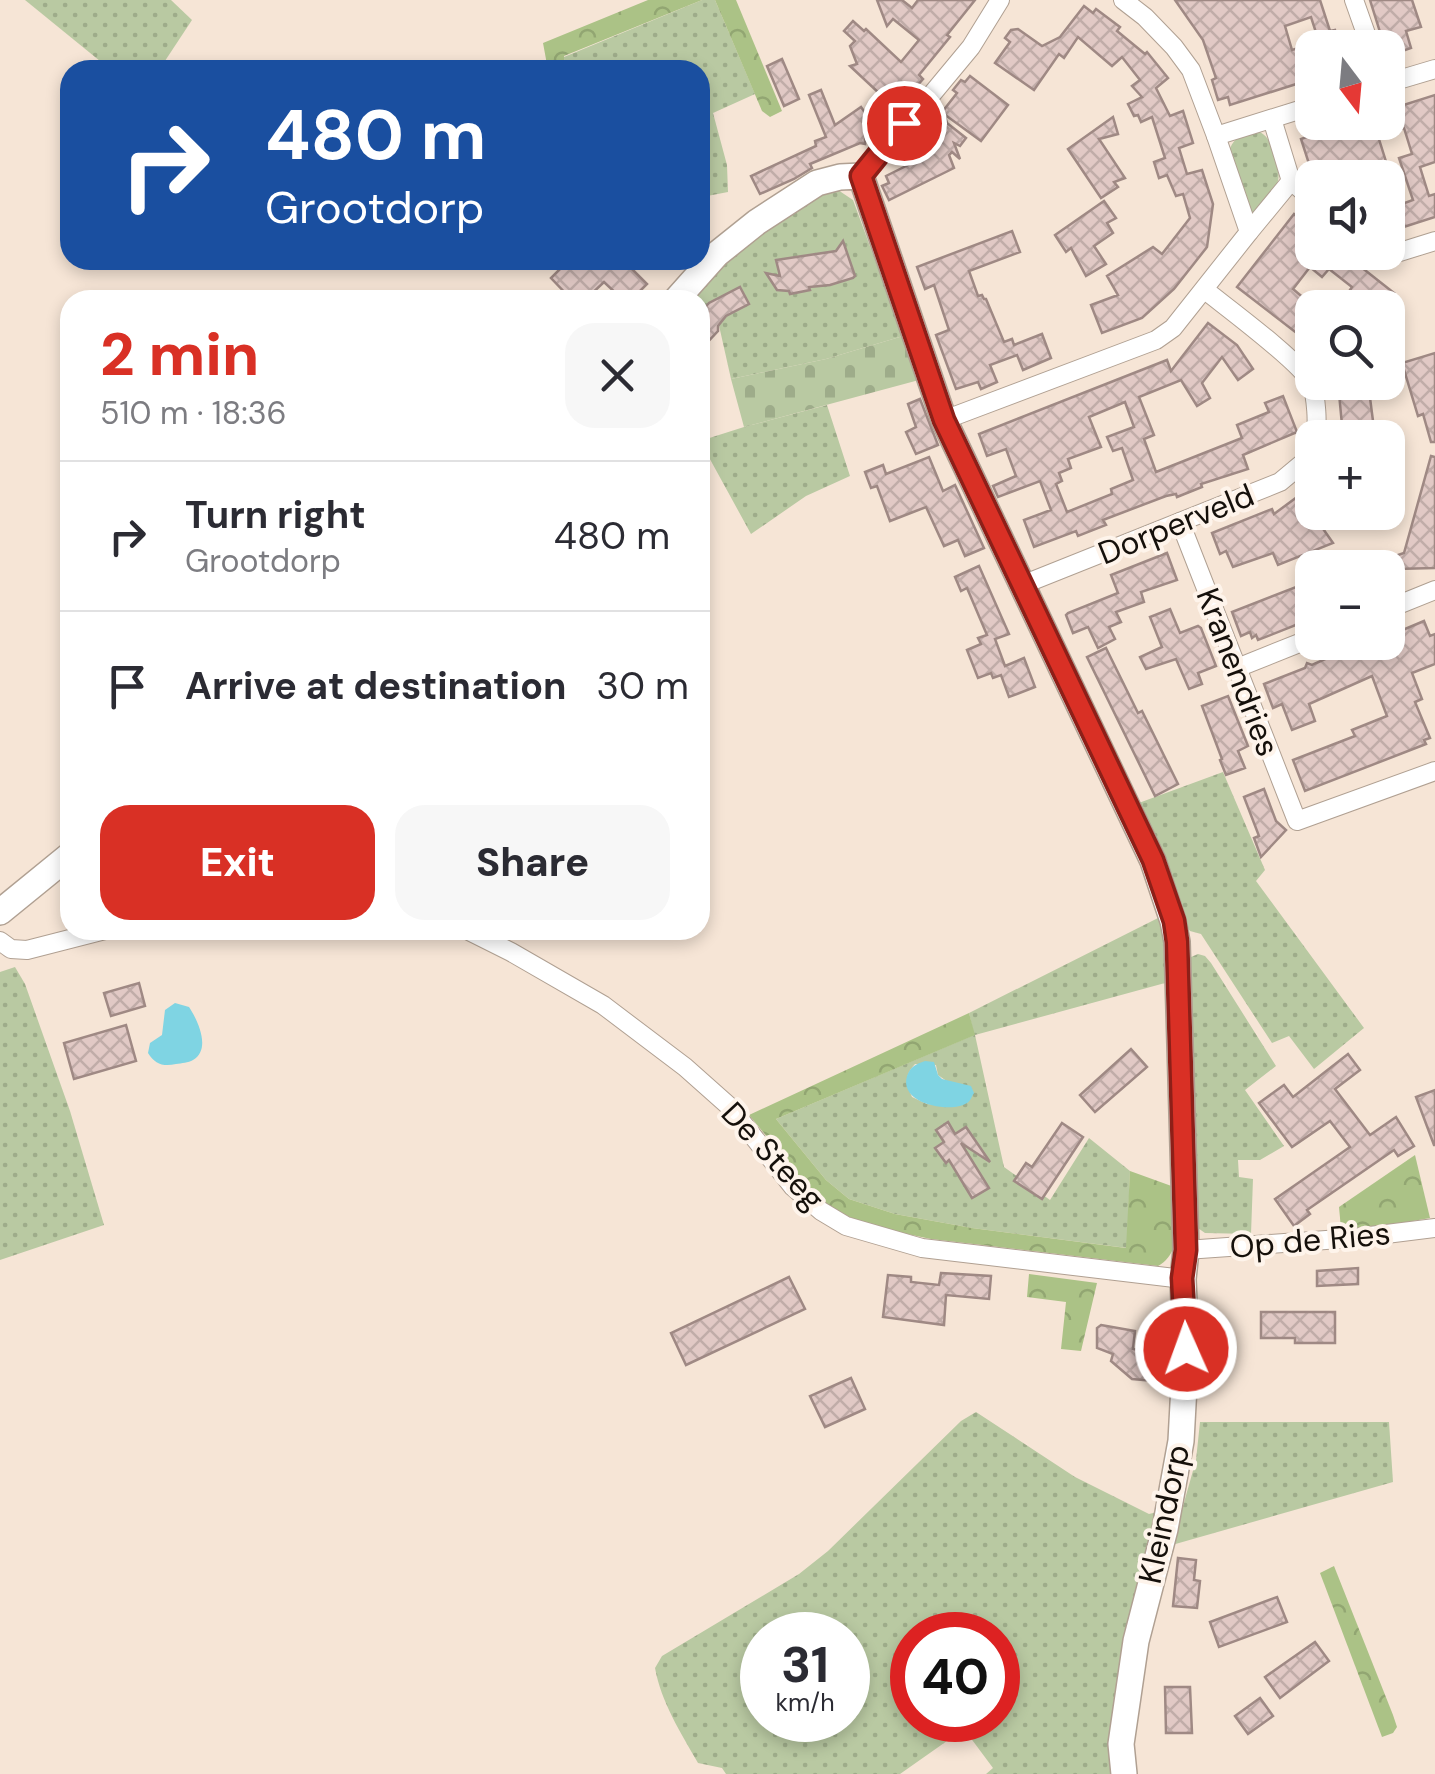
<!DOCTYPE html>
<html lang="en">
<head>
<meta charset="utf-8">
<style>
  body { margin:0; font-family:"DM Sans",sans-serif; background:#f7f7f7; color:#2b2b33; height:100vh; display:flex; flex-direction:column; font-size:38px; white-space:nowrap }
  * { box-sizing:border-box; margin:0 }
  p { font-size:32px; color:#7c7c81 }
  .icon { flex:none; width:55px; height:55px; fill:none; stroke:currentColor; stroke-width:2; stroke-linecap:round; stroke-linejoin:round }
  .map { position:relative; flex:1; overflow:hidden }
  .drawer { position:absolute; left:60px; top:290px; width:650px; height:650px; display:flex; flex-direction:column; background:#fff; border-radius:30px; box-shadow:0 5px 15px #0003 }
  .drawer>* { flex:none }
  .hud { position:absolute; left:60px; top:60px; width:650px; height:210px; border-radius:30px; box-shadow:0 5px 15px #0003; background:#1a4fa0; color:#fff; overflow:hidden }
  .needle { width:65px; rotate:164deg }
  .controls { position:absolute; left:1295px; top:30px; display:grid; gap:20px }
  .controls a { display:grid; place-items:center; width:110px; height:110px; border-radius:20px; background:#fff; box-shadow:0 5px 15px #0003; font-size:50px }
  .speed { position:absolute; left:740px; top:1612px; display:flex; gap:20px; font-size:50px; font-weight:700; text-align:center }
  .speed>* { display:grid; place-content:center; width:130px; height:130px; border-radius:50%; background:#fff; box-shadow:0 5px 15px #0003; line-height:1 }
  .speed small { font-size:25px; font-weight:400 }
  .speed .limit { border:15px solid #d22; background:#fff; color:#111 }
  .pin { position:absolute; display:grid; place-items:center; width:85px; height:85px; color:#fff; margin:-42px; border:5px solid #fff; border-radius:50%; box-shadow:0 2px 10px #0007 }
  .me { position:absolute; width:110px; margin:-55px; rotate:358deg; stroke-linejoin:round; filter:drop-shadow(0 0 8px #0008) }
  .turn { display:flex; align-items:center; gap:35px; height:210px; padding:0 40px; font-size:45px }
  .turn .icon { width:130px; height:130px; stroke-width:2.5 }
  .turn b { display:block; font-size:70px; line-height:85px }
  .round { display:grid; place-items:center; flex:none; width:105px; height:105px; border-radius:30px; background:#f7f7f7 }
  .headline { display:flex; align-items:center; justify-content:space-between; height:170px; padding:0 40px }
  h1 { font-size:60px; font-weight:800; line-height:75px; color:#d93025 }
  .cta { display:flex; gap:20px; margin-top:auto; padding:20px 40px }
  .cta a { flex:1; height:115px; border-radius:30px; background:#d93025; color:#fff; font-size:40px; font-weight:800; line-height:115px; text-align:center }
  .cta a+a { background:#f7f7f7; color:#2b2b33 }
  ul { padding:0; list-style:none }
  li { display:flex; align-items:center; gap:30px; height:150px; padding:0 40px; border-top:2px solid #e1e1e2 }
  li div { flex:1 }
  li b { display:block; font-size:38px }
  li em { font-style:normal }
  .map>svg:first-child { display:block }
</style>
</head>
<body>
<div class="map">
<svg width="1435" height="1774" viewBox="0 0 1435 1774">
  <defs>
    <pattern id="green-dots" width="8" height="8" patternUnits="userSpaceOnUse" patternTransform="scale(2.5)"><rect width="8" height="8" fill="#b9c9a2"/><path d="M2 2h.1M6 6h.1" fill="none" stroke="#9eac8a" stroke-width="1.8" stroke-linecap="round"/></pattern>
    <pattern id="forest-crowns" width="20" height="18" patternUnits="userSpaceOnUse" patternTransform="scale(2.5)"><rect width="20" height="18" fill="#abc286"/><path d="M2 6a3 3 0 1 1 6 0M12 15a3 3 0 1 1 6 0" fill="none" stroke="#92a672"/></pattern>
    <pattern id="cemetery-stones" width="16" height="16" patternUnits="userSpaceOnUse" patternTransform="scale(2.5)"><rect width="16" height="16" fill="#b9c9a2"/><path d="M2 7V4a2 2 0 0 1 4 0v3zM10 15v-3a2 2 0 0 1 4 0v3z" fill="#9eac8a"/></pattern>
    <pattern id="building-cross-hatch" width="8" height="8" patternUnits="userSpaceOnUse" patternTransform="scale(2.5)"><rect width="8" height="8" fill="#e1c9c5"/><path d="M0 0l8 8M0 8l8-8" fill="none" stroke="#c0aca8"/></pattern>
  </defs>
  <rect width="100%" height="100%" fill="#f6e5d6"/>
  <!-- green -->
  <g fill="url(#green-dots)" fill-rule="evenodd">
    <polygon points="25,0 171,0 192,20 159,70 111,70"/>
    <polygon points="702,0 715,0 755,94 713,113 727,165 728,192 702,197 700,190 700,70 565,70 564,57"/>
    <path d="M1258,131C1268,136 1269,141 1273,151C1285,186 1277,185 1256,212L1251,214L1229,152C1233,136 1244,135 1258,131Z"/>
    <path d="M838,190L853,200L903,336L826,359L731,379L718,321L695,297C723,263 747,244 783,219C799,208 818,194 838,190Z"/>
    <polygon points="827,405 850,476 806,496 751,534 700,441 744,427"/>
    <polygon points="1223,772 1265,870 1256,881 1364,1028 1314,1069 1289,1036 1272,1043 1201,934 1190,931 1181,920 1136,804"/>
    <path d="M1162,916L1165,983L975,1035L1004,1167L1050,1200L1089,1138L1130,1171L1127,1248L972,1228L895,1214L849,1199L826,1180L776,1119L974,1035L969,1013ZM915,1064L936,1065L938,1075L948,1082L955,1106L927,1104L912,1097C906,1083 904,1076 915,1064Z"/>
    <polygon points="1198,954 1205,956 1211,963 1276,1066 1245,1090 1284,1146 1260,1160 1238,1160 1239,1177 1253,1179 1251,1234 1205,1233 1195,1226 1186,964 1191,957"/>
    <polygon points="15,967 25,984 70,1111 104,1225 0,1260 0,972"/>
    <path d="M976,1412L1075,1477L1149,1514L1157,1512L1117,1774H986L993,1768L964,1729L900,1774H726L722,1768L698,1763C681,1733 661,1702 655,1668L662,1656L799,1574L828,1551L961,1421ZM762,1635H848V1720H762ZM912,1635H998V1720H912Z"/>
    <polygon points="1200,1422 1389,1422 1393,1482 1172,1545 1196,1460"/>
  </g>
  <!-- forest -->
  <g fill="url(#forest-crowns)">
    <polygon points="648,0 702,0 564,56 565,70 548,70 543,43"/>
    <polygon points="715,0 736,0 782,111 770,117 762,111"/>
    <path d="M969,1013L975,1035L776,1119L826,1180L849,1199L895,1214L972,1228L1126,1248L1130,1171L1177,1188C1176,1214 1184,1252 1158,1266L931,1239L869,1226L839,1212L817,1198L749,1115Z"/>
    <polygon points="1415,1155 1430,1218 1385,1226 1341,1229 1339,1207"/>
    <polygon points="1029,1274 1097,1283 1081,1351 1061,1349 1066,1302 1027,1297"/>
    <polygon points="1334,1566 1393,1715 1397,1727 1393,1733 1382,1737 1320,1573"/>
  </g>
  <!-- cemetery -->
  <polygon fill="url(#cemetery-stones)" points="903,336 919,380 744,427 731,379 826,359"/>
  <!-- water -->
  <g fill="#7fd4e3">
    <path d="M175,1003L189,1007C197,1019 212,1049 193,1060C188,1063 182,1063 176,1064C163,1067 155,1064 148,1053L150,1043L162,1035L165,1010Z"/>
    <path d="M925,1061L934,1062L938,1075L942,1079L971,1086L974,1093C970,1099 971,1102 963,1105C945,1112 899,1103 907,1076C910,1067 916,1064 925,1061Z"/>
  </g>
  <!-- building -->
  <g fill="url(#building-cross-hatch)" stroke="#9f8984" stroke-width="2.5" fill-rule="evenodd">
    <polygon points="877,0 902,0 912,8 918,0 975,0 947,35 950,37 919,75 923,79 896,109 850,66 857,64 850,46 855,41 844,31 853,21 864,31 866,29 901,62 919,40 893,19 887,26"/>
    <polygon points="1175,0 1320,0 1330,31 1335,30 1340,48 1321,48 1311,17 1285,26 1292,50 1312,44 1312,79 1230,105 1228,97 1218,100 1212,80 1216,78 1203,40"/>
    <polygon points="1370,0 1412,0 1421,27 1406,31 1411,48 1388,56 1388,48 1385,48"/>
    <polygon points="1084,6 1093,13 1096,9 1120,27 1117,31 1145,54 1147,52 1168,78 1156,88 1170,116 1183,111 1193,143 1179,148 1187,174 1202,170 1213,204 1207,247 1174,289 1142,318 1102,333 1091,305 1118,295 1107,276 1153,247 1162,254 1190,218 1183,194 1176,196 1167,175 1159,178 1154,162 1165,158 1152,117 1141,122 1138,115 1134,116 1128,104 1142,97 1132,86 1140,80 1122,57 1112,66 1078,37 1064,58 1059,54 1034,90 995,63 1010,42 1005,38 1011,30 1018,29 1042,46 1060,37"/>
    <polygon points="782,59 799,99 784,106 767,66"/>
    <polygon points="970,76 1008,105 981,141 944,114 947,123 966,138 960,146 954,143 960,159 952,152 949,155 954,168 889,200 882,186 889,183 886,176 908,165 903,155 935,140 926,133 931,127 927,124 933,116 939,116 957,93 953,90 961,80 965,82"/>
    <polygon points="821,90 835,125 861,107 878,131 865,139 865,144 860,143 810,164 812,168 794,179 760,194 751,176 816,146 815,141 826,137 809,95"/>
    <polygon points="1435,95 1435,162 1420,167 1429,196 1435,194 1435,217 1391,231 1388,209 1413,200 1399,158 1412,154 1404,128 1378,136 1388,168 1371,174 1369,167 1335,178 1329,164 1311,170 1301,139 1320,132 1322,138 1355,129 1353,122 1388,122 1388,110"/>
    <polygon points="1113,117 1118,134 1099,139 1125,178 1114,182 1118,187 1101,198 1068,149"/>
    <polygon points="1104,201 1116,218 1107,223 1113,233 1094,246 1106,264 1086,276 1071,248 1066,252 1055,235"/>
    <polygon points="1294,214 1312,229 1312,252 1342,252 1394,293 1383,308 1338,308 1352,287 1329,269 1322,277 1310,267 1293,289 1312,305 1312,334 1307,341 1237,287"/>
    <polygon points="1012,231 1020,252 969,271 978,296 982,295 984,299 986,299 1004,342 1012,339 1014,345 1042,334 1051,358 1023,370 1017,355 990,365 997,382 981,389 978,382 956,389 936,335 949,330 934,285 925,289 917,267"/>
    <polygon points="843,241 855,276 853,278 830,285 809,287 810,290 790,294 789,291 777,290 766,273 780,276 776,260 836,251"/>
    <polygon points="569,260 623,260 647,284 631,300 623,300 604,282 585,300 572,300 551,278"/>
    <polygon points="740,287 749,304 726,316 718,326 718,331 700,350 700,313 709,303"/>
    <path d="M1208,323L1237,345L1253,369L1238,380L1222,357L1202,383L1210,398L1197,406L1181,380L1139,397L1154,435L1144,439L1156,472L1242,438L1237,425L1269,412L1265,403L1283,396L1297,432L1243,455L1248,469L1201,484L1202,487L1177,497L1176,494L1166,496L1103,520L1106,525L1078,536L1076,531L1034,547L1024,520L1051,510L1040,481L998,497L993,486L1016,476L1006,449L987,456L979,434L1167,360L1171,371ZM1125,402L1134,427L1107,437L1113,451L1122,448L1133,480L1111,489L1112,494L1067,512L1056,484L1062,481L1059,473L1071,468L1068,459L1101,447L1089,417Z"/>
    <polygon points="1435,353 1435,442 1431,442 1423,414 1418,416 1402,363"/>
    <polygon points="1369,390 1373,421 1342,425 1339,393"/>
    <polygon points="920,399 938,445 916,454 906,432 916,427 908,404"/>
    <polygon points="1431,456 1435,457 1435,568 1396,569 1392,557 1404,553"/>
    <polygon points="929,457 943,491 955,485 984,548 965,556 958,540 944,546 926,507 890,521 877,486 871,488 865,472 883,465 886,474"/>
    <polygon points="1312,486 1312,513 1333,543 1278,565 1273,553 1233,567 1226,551 1220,554 1212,533 1272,509 1274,514"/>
    <polygon points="1167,553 1177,580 1141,592 1144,602 1116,612 1121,622 1109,627 1115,639 1098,648 1088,627 1073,633 1066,615 1068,613 1118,593 1111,575"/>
    <polygon points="979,566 1009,634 995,639 1005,666 1024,658 1035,687 1009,697 1001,675 993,678 991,673 978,678 967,650 981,644 978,638 987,635 967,588 961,591 955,577"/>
    <polygon points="1296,587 1301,596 1312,592 1312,612 1296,625 1258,640 1256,635 1252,638 1250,632 1241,636 1232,612"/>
    <polygon points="1170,609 1180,633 1198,626 1201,628 1216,666 1198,673 1202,684 1189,689 1176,659 1146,669 1140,657 1162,647 1150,617"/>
    <polygon points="1424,621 1430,636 1435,634 1435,664 1412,673 1422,699 1415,702 1430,738 1424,740 1426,744 1305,791 1293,760 1355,736 1352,730 1387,716 1372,676 1309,704 1315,721 1292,730 1282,704 1273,708 1264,684 1305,668 1307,663 1312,665 1350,648 1351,650 1370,642 1388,642 1388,636"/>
    <polygon points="1106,648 1138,713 1142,711 1178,784 1155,796 1087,657"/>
    <polygon points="1228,696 1248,746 1238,751 1245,768 1226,775 1220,760 1222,759 1202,706"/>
    <polygon points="1264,789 1276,821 1286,830 1261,857 1254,838 1259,836 1244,797"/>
    <polygon points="139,983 145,1006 111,1016 104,993"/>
    <polygon points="126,1025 136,1061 74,1079 64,1043"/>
    <polygon points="1131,1049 1147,1067 1095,1112 1080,1095"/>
    <polygon points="1348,1054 1360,1070 1335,1089 1370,1135 1396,1117 1414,1146 1398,1156 1394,1150 1307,1210 1310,1214 1294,1226 1275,1199 1350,1147 1330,1121 1292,1147 1259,1103 1284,1085 1293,1097"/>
    <polygon points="1435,1090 1435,1145 1434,1145 1416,1097"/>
    <polygon points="948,1122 955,1134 966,1127 990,1162 961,1143 989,1188 972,1198 949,1160 946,1163 935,1148 944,1142 936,1130"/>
    <polygon points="1062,1123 1083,1137 1042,1199 1014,1181 1026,1163 1032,1167"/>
    <polygon points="1358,1268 1358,1284 1317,1286 1317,1271"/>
    <polygon points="941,1273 991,1276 989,1299 946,1295 944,1325 883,1317 888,1275 911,1277 911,1282 939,1285"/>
    <polygon points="789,1277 805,1309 686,1365 671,1333"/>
    <polygon points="1261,1312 1335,1312 1335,1343 1295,1343 1295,1338 1261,1338"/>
    <polygon points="1101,1325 1135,1331 1133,1349 1145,1351 1145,1353 1167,1355 1165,1382 1132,1379 1111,1361 1113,1354 1097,1348 1097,1328"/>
    <polygon points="851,1378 865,1409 825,1427 810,1396"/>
    <polygon points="1178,1558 1196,1560 1194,1580 1200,1581 1197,1608 1173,1606"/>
    <polygon points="1277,1597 1287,1622 1219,1647 1210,1622"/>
    <polygon points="1315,1642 1329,1661 1280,1698 1265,1677"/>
    <polygon points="1165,1687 1190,1687 1192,1733 1166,1733"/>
    <polygon points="1260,1698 1273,1716 1248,1734 1235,1716"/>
  </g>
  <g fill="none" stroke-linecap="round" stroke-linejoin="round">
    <defs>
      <g id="street">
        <polyline points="1354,0 1371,48"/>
        <polyline points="1388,83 1435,69"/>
        <polyline points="1272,119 1291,181 1312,199"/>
        <polyline points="1216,136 1312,106"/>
        <polyline points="861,176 904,123 932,94 971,47 1000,0"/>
        <polyline points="1249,232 1291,181"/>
        <polyline points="1382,252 1387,256 1435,241"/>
        <path d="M1205,290C1226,307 1301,362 1311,383C1316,395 1319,426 1314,438"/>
        <polyline points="944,420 1156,340 1173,328 1249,232 1216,136 1191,70 1174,47 1145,17 1123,0"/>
        <polyline points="1180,522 1297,821 1435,771"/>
        <polyline points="1022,585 1280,482 1304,462 1312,441"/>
        <polyline points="1388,609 1435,590"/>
        <polyline points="1237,668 1312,638"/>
        <polyline points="467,930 511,952 603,1005 685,1067 730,1107 793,1187 821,1211 846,1226 922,1248 1183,1279"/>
        <polyline points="0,941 11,949 27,950 105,930"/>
        <polyline points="1186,1250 1354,1238 1435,1228"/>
      </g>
      <g id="secondary">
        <polyline points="676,300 717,254 757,222 817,183 840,177 861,176 944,420 1153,861 1173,921 1177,942 1186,1250 1183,1279 1186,1349 1181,1441 1165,1529 1136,1641 1121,1744 1124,1774"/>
        <polyline points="0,912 70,855"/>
      </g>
    </defs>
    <!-- street casing -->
    <use href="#street" stroke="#b0a092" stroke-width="20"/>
    <!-- secondary casing -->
    <use href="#secondary" stroke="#b0a092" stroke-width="28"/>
    <!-- street -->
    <use href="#street" stroke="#fff" stroke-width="18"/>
    <!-- secondary -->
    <use href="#secondary" stroke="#fff" stroke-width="25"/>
  </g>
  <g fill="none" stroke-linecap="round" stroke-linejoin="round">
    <defs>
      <polyline id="route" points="904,123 861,176 944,420 1153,860 1174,921 1177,942 1186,1250 1182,1278 1186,1349"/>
    </defs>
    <!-- route casing -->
    <use href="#route" stroke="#8d1f18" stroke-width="25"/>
    <!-- route -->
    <use href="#route" stroke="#d93025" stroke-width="18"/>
  </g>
  <g text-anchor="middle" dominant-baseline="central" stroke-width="8" stroke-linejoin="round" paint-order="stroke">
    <!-- street labels -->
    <g font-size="32" fill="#15100b" stroke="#fef4eb">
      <text transform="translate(1176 524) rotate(-22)">Dorperveld</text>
      <text transform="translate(1238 672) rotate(69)">Kranendries</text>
      <text transform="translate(773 1156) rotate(47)">De Steeg</text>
      <text transform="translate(1310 1240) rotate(-5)">Op de Ries</text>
      <text transform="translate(1164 1514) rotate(-78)">Kleindorp</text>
    </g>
  </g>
</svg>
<div class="controls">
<a><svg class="needle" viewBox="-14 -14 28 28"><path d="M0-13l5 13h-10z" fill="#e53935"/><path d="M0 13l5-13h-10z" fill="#7c7c81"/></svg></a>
<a><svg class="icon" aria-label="sound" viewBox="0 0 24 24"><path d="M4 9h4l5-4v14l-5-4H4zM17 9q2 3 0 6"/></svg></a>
<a><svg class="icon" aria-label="search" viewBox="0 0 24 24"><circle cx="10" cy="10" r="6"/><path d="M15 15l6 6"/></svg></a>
<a>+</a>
<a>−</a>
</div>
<div class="speed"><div>31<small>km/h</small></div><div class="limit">40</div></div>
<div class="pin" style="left:904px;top:123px;background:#d93025"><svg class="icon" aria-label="arrive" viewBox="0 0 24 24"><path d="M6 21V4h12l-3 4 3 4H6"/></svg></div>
<svg class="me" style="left:1186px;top:1349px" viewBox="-20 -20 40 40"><circle r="17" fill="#d93025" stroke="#fff" stroke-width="3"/><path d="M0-11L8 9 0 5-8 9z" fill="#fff"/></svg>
<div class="hud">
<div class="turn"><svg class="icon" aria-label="right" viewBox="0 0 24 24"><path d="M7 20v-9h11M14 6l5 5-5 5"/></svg><div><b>480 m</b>Grootdorp</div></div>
</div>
<section class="drawer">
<div class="headline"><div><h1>2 min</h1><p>510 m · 18:36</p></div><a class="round"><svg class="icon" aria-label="close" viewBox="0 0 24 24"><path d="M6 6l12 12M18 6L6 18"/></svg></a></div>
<ul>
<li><svg class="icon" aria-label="right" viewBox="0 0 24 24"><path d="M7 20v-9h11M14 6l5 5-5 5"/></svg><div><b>Turn right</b><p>Grootdorp</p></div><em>480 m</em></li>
<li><svg class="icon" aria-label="arrive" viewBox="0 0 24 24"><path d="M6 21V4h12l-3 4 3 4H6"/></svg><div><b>Arrive at destination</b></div><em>30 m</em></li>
</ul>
<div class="cta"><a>Exit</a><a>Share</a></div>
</section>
</div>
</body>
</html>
